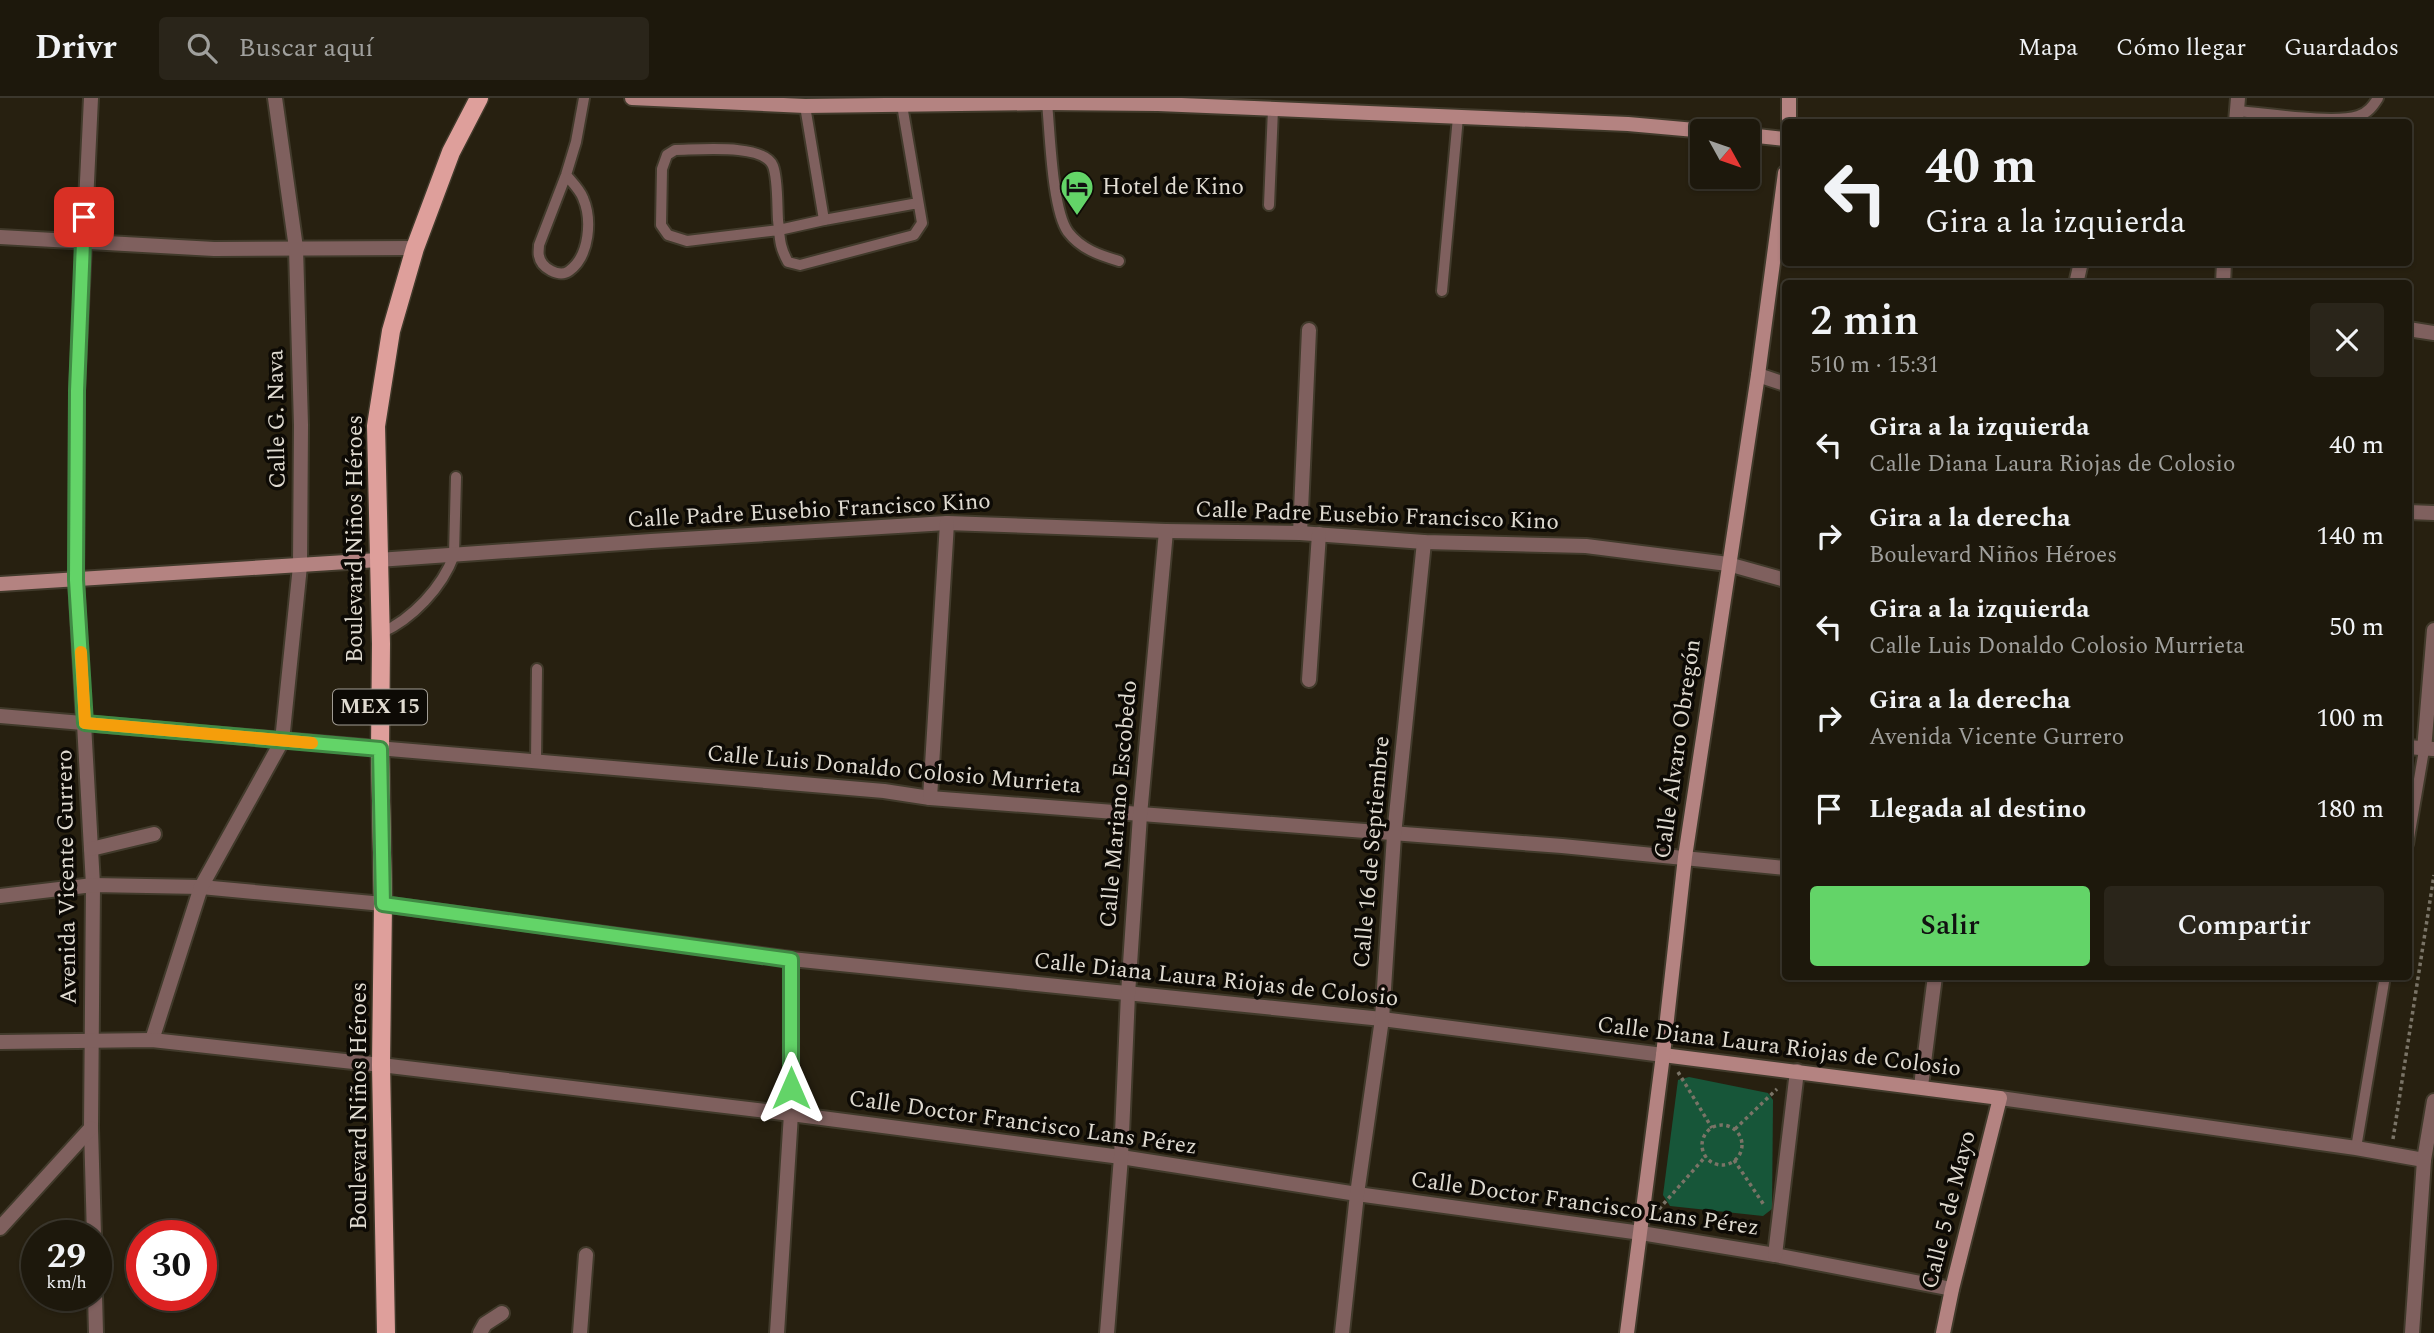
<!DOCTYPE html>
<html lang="es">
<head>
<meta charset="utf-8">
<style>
  body { margin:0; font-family:Spectral,serif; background:#2a251a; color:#f1f3f6; height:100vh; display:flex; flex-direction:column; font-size:26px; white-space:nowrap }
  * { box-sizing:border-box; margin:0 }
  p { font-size:23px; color:#a0a09d }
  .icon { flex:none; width:38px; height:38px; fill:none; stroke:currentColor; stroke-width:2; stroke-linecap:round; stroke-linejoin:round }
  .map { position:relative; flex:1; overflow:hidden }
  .drawer { position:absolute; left:1782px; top:182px; width:630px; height:700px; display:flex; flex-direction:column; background:#1d180c; border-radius:7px; box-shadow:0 2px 5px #0004,0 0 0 2px #3b372d }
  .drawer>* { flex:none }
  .banner { position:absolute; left:1782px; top:21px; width:630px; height:147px; border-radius:7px; box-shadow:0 2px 5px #0004,0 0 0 2px #3b372d; background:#1d180c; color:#f1f3f6; overflow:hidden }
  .needle { width:46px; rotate:130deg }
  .fabs { position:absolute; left:1690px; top:21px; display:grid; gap:14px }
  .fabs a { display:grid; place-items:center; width:70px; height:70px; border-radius:7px; background:#1d180c; box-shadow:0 2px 5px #0004,0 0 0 2px #3b372d; font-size:35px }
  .speed { position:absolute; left:21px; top:1122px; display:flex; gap:14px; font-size:35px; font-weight:700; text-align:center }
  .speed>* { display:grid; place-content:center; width:91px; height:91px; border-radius:50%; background:#1d180c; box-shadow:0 2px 5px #0004,0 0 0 2px #3b372d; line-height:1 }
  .speed small { font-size:18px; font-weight:400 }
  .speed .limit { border:10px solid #d22; background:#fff; color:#111 }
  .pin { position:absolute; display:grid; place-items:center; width:60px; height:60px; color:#fff; margin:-30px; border-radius:14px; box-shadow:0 4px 10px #0006 }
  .me { position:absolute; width:77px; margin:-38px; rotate:0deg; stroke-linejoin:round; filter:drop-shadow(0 0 5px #0008) }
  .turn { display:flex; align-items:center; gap:24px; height:147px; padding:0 28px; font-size:32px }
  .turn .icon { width:91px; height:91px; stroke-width:2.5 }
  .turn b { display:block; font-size:49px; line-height:60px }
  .round { display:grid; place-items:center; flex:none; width:74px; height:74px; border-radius:7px; background:#2a251a }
  .headline { display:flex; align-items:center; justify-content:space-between; height:119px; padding:0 28px }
  h1 { font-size:42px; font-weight:600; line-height:52px }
  .button { display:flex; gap:14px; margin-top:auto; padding:14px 28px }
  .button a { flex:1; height:80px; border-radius:7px; background:#63d468; color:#111; font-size:28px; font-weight:600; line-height:80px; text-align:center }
  .button a+a { background:#2a251a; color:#f1f3f6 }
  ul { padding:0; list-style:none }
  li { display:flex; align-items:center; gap:21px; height:91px; padding:0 28px }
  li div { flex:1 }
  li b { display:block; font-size:26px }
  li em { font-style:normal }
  header { display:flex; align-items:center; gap:42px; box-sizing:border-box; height:98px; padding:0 35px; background:#1d180c; border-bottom:2px solid #3b372d }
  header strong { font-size:33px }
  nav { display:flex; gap:38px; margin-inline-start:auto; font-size:24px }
  .search { width:490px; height:63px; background:#2a251a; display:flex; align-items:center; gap:18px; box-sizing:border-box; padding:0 24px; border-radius:7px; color:#a0a09d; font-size:26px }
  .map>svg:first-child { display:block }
</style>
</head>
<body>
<header>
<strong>Drivr</strong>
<div class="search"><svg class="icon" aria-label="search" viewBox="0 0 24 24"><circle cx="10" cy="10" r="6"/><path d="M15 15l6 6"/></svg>Buscar aquí</div>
<nav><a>Mapa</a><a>Cómo llegar</a><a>Guardados</a></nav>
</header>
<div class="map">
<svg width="2434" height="1235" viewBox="0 0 2434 1235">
  <rect width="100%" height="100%" fill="#272010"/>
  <!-- green -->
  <polygon fill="#175639" points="1689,979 1768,995 1773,1002 1772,1111 1763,1118 1670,1108 1663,1097 1678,982"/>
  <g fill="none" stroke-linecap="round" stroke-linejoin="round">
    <defs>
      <g id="lane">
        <path d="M1047,5C1050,34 1052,112 1068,134C1081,151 1099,157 1119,163"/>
        <path d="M902,7L922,125L914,137L800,167L788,164C779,148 780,140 778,122C777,107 778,81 773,68C764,45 697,52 675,52L667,57L662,71L661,127L668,137L687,143L779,132L824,122L918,105"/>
        <polyline points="805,8 824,122"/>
        <path d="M2237,13C2266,15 2333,26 2358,18C2368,15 2373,8 2378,0"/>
        <path d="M566,77C572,84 580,92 583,100C592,121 590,158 569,173C559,180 541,170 539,158C538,155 539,151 539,147L566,77L576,44L584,0"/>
        <polyline points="1269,107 1273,11"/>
        <polyline points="1442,193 1458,19"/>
        <path d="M381,535C412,521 442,490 454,457L456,379"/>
        <polyline points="536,664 537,571"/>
        <polyline points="2408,746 2424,652"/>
        <polyline points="2356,1050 2385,878"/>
      </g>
      <g id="street">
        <polyline points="91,0 77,293 76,482 93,787 91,1030 94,1138"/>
        <polyline points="2236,24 2238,0"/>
        <polyline points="0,139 214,151 415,150"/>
        <polyline points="2076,186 2081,164"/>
        <polyline points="2223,186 2224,164"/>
        <polyline points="2408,231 2434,235"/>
        <polyline points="1758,277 1785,286"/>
        <polyline points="2408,414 2434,415"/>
        <polyline points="1300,435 1309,232"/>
        <polyline points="378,462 651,443 947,425 1166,433 1300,435 1424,444 1586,448 1728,466 1785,482"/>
        <polyline points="1309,582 1319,436"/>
        <polyline points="0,618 884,693 930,700 1562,748 1785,770"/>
        <polyline points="2408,649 2433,651"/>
        <polyline points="2424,652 2434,532"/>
        <polyline points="930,700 947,425"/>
        <polyline points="91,751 154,736"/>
        <polyline points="0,798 93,787 201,789 383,806 791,861 1382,921 1663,957"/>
        <polyline points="152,942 201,789 282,643 300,468 301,327 296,150 275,0"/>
        <polyline points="0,944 152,942 381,967 791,1016 1121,1059 1357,1096 1641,1135 1775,1157 1952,1191"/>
        <polyline points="1921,988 1935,878"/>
        <polyline points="2000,1000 2356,1050 2424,1062"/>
        <polyline points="0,1130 91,1030"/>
        <polyline points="1775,1157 1797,973"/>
        <polyline points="95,1197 96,1235"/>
        <polyline points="480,1235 485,1226 502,1215"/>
        <polyline points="580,1235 586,1157"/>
        <polyline points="777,1235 791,1016 791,861"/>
        <polyline points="1107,1235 1121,1059 1128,896 1140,717 1166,433"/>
        <polyline points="1342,1235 1357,1096 1382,921 1394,737 1424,444"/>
        <polyline points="2412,1235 2424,1062 2434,1003"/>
      </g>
      <g id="secondary">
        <polyline points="632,0 805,8 1047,5 1158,6 1628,26 1706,33"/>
        <polyline points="1789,0 1789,24"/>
        <polyline points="1748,37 1785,41"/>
        <polyline points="0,486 378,462"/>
        <polyline points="1663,957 2000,1000 1952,1191 1943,1235"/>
        <polyline points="1627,1235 1663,957 1685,759 1758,277 1785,75"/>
      </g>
      <polyline id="primary" points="386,1235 381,967 383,806 380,651 381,546 376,328 391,233 415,150 451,54 479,0"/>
    </defs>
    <!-- lane casing -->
    <use href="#lane" stroke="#413a2b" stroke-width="14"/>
    <!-- street casing -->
    <use href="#street" stroke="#413a2b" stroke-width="18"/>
    <!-- secondary casing -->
    <use href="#secondary" stroke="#413a2b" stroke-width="18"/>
    <!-- primary casing -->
    <use href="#primary" stroke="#413a2b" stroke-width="21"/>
    <!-- path -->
    <g stroke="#7a7467" stroke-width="3.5" stroke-dasharray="3.5 3.5" stroke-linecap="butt">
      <polyline points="1678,974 1712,1030"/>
      <circle cx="1722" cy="1047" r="20"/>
      <polyline points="1735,1031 1777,991"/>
      <polyline points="2393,1041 2434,777"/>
      <polyline points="1734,1062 1764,1107"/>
      <polyline points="1659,1111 1706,1058"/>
    </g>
    <!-- lane -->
    <use href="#lane" stroke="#7f605e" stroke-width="10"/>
    <!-- street -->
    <use href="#street" stroke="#7f605e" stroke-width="14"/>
    <!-- secondary -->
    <use href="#secondary" stroke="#b48381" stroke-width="14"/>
    <!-- primary -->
    <use href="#primary" stroke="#de9f9b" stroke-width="18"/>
  </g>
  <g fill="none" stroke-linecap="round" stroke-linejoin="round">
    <defs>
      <polyline id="route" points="84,119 77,293 76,482 85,625 380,651 383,806 791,862 791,990"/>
    </defs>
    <!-- route casing -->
    <use href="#route" stroke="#408a44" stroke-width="18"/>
    <!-- route -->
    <use href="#route" stroke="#63d468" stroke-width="12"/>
    <!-- slow -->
    <polyline stroke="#f59e0b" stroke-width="12" points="81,554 85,625 312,645"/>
  </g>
  <!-- icons -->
  <defs>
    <symbol id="hotel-pin" viewBox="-11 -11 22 30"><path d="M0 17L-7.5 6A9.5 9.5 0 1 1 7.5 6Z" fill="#63d468" stroke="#0d0a05"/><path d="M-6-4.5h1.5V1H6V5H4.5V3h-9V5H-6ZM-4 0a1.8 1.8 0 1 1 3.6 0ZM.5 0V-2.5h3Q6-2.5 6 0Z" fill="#111"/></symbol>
  </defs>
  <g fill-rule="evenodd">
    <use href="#hotel-pin" x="1058" y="70" width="38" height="52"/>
  </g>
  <g text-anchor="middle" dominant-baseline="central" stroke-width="7" stroke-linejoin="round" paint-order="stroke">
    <!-- shield labels -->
    <rect fill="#0d0a05" stroke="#a19c94" stroke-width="2" x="333" y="591.5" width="94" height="35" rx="5"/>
    <g font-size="21" font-weight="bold" fill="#e0dbd1">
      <text x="380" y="609">MEX 15</text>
    </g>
    <!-- poi labels -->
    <g font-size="23" fill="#e0dbd1" stroke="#0d0a05" text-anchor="start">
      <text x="1102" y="89">Hotel de Kino</text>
    </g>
    <!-- street labels -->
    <g font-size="23" fill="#e0dbd1" stroke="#0d0a05">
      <text transform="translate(277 321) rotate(-91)">Calle G. Nava</text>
      <text transform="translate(809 413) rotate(-3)">Calle Padre Eusebio Francisco Kino</text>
      <text transform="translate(1377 418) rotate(2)">Calle Padre Eusebio Francisco Kino</text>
      <text transform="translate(355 441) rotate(-90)">Boulevard Niños Héroes</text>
      <text transform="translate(1678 651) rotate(-82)">Calle Álvaro Obregón</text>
      <text transform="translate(894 672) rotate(5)">Calle Luis Donaldo Colosio Murrieta</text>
      <text transform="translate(1119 706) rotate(-85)">Calle Mariano Escobedo</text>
      <text transform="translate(1372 754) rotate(-85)">Calle 16 de Septiembre</text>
      <text transform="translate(67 779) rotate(-91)">Avenida Vicente Gurrero</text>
      <text transform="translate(1216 882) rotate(6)">Calle Diana Laura Riojas de Colosio</text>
      <text transform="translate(1779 949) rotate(7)">Calle Diana Laura Riojas de Colosio</text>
      <text transform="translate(359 1008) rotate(-90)">Boulevard Niños Héroes</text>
      <text transform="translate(1023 1025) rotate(8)">Calle Doctor Francisco Lans Pérez</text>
      <text transform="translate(1585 1106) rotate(8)">Calle Doctor Francisco Lans Pérez</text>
      <text transform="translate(1949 1112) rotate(-76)">Calle 5 de Mayo</text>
    </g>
  </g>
</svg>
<div class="fabs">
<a><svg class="needle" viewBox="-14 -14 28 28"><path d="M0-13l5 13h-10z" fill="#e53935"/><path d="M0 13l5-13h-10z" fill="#a0a09d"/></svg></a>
</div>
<div class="speed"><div>29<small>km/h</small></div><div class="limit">30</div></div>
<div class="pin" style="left:84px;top:119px;background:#d93025"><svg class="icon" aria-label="arrive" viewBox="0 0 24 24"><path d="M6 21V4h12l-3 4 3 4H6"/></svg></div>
<svg class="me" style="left:791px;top:990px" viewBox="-20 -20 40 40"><path d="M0-17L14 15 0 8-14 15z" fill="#63d468" stroke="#fff" stroke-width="4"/></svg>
<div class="banner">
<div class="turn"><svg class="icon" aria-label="left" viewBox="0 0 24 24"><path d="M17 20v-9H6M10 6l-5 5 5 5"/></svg><div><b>40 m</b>Gira a la izquierda</div></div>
</div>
<section class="drawer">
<div class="headline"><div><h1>2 min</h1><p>510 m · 15:31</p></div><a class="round"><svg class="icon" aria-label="close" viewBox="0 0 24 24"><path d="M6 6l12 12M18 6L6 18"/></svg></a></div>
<ul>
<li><svg class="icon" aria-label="left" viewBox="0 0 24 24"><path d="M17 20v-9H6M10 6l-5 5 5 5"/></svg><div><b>Gira a la izquierda</b><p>Calle Diana Laura Riojas de Colosio</p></div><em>40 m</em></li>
<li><svg class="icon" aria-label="right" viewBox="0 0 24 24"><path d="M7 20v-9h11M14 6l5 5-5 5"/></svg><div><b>Gira a la derecha</b><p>Boulevard Niños Héroes</p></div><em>140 m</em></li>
<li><svg class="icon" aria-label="left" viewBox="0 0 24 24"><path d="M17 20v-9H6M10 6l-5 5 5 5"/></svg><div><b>Gira a la izquierda</b><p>Calle Luis Donaldo Colosio Murrieta</p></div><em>50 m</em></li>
<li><svg class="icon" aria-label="right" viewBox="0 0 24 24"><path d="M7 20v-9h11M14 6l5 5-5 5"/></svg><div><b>Gira a la derecha</b><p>Avenida Vicente Gurrero</p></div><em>100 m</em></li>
<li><svg class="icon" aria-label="arrive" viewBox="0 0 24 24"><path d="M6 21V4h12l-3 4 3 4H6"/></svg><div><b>Llegada al destino</b></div><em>180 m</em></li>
</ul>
<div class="button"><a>Salir</a><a>Compartir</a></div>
</section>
</div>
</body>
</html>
